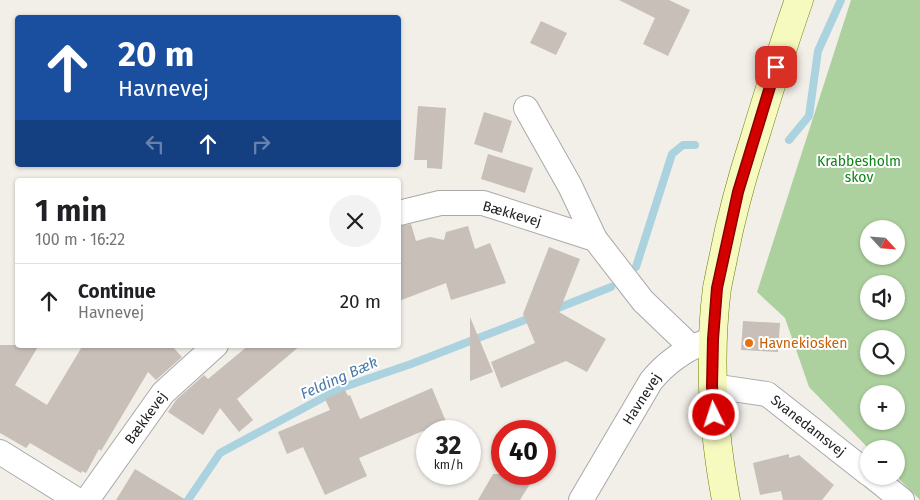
<!DOCTYPE html>
<html lang="en">
<head>
<meta charset="utf-8">
<style>
  body { margin:0; font-family:"Fira Sans",sans-serif; background:#f2f2f2; color:#202124; height:100vh; display:flex; flex-direction:column; font-size:19px; white-space:nowrap }
  * { box-sizing:border-box; margin:0 }
  p { font-size:16px; color:#757577 }
  .icon { flex:none; width:28px; height:28px; fill:none; stroke:currentColor; stroke-width:2; stroke-linecap:round; stroke-linejoin:round }
  .map { position:relative; flex:1; overflow:hidden }
  .drawer { position:absolute; left:15px; top:178px; width:386px; height:170px; display:flex; flex-direction:column; background:#fff; border-radius:5px; box-shadow:0 1px 4px #0004 }
  .drawer>* { flex:none }
  .guide { position:absolute; left:15px; top:15px; width:386px; height:152px; border-radius:5px; box-shadow:0 1px 4px #0004; background:#1a4fa0; color:#fff; overflow:hidden }
  .needle { width:32px; rotate:116deg }
  .tools { position:absolute; left:860px; top:220px; display:grid; gap:10px }
  .tools a { display:grid; place-items:center; width:45px; height:45px; border-radius:50%; background:#fff; box-shadow:0 1px 4px #0004; font-size:25px }
  .speed { position:absolute; left:416px; top:420px; display:flex; gap:10px; font-size:25px; font-weight:700; text-align:center }
  .speed>* { display:grid; place-content:center; width:65px; height:65px; border-radius:50%; background:#fff; box-shadow:0 1px 4px #0004; line-height:1 }
  .speed small { font-size:12px; font-weight:400 }
  .speed .limit { border:8px solid #d22; background:#fff; color:#111 }
  .pin { position:absolute; display:grid; place-items:center; width:42px; height:42px; color:#fff; margin:-21px; border-radius:10px; box-shadow:0 2px 8px #0006 }
  .me { position:absolute; width:55px; margin:-28px; rotate:356deg; stroke-linejoin:round; filter:drop-shadow(0 0 4px #0008) }
  .turn { display:flex; align-items:center; gap:18px; height:105px; padding:0 20px; font-size:22px }
  .turn .icon { width:65px; height:65px; stroke-width:2.5 }
  .turn b { display:block; font-size:35px; line-height:42px }
  .lanes { display:flex; align-items:center; height:48px; padding:0 20px; background:#0003; justify-content:center; gap:25px; direction:ltr }
  .lanes .off { opacity:.35 }
  .round { display:grid; place-items:center; flex:none; width:52px; height:52px; border-radius:26px; background:#f2f2f2 }
  .headline { display:flex; align-items:center; justify-content:space-between; height:85px; padding:0 20px }
  h1 { font-size:30px; font-weight:700; line-height:38px }
  ul { padding:0; list-style:none }
  li { display:flex; align-items:center; gap:15px; height:75px; padding:0 20px; border-top:1px solid #e0e0e0 }
  li div { flex:1 }
  li b { display:block; font-size:19px }
  li em { font-style:normal }
  .map>svg:first-child { display:block }
</style>
</head>
<body>
<div class="map">
<svg width="920" height="500" viewBox="0 0 920 500">
  <rect width="100%" height="100%" fill="#f2efe9"/>
  <!-- forest -->
  <path fill="#add19e" fill-rule="evenodd" d="M851,0H920V500L896,476V449H869L809,387L785,318L757,292ZM869,229H896V256H869ZM869,284H896V311H869ZM869,339H896V366H869ZM869,394H896V421H869Z"/>
  <g fill="none" stroke-linecap="round" stroke-linejoin="round">
    <!-- stream -->
    <g stroke="#aad3df" stroke-width="8">
      <polyline points="789,140 809,116 818,51 841,0"/>
      <polyline points="636,267 672,154 683,145 695,145"/>
      <polyline points="553,310 611,287"/>
      <polyline points="188,500 220,453 341,388 411,364 535,316"/>
    </g>
  </g>
  <!-- building -->
  <g fill="#c7bfb8">
    <polygon points="619,0 669,0 690,10 668,56 643,44 655,18"/>
    <polygon points="541,21 567,33 556,55 530,43"/>
    <polygon points="418,106 446,108 442,169 427,168 427,160 414,160"/>
    <polygon points="484,112 512,121 502,153 474,144"/>
    <polygon points="488,154 533,168 525,193 481,179"/>
    <polygon points="411,224 416,241 430,237 444,240 446,232 468,226 475,249 490,243 506,283 451,300 446,283 399,301 399,226"/>
    <polygon points="549,247 580,259 559,312 606,339 587,372 566,361 501,388 491,362 535,343 523,314"/>
    <polygon points="470,317 493,372 470,381"/>
    <polygon points="743,321 780,323 778,352 741,350"/>
    <polygon points="0,345 39,345 15,385 47,405 83,345 171,345 182,357 156,380 148,372 101,451 99,449 86,473 82,471 81,473 30,443 26,448 0,433"/>
    <polygon points="249,345 301,345 237,399 253,420 239,432 220,408 203,435 168,412 176,400 204,375 208,379"/>
    <polygon points="432,388 450,431 423,431 359,458 367,476 325,495 303,447 287,454 278,432 330,410 325,399 345,390 348,396 350,395 360,419"/>
    <polygon points="789,454 789,458 799,455 834,485 822,500 783,500 781,491 760,495 753,463"/>
    <polygon points="135,469 186,500 116,500"/>
    <polygon points="493,474 536,474 520,500 478,500"/>
  </g>
  <g fill="none" stroke-linecap="round" stroke-linejoin="round">
    <defs>
      <g id="street">
        <polyline points="526,108 570,186 595,239"/>
        <polyline points="399,213 440,203 483,203 595,239 643,301 691,347"/>
        <polyline points="712,386 767,394 869,474"/>
        <polyline points="0,452 77,500"/>
        <polyline points="872,476 902,500"/>
        <polyline points="87,500 163,393 216,345"/>
        <path d="M581,500L651,381C665,364 684,350 705,342"/>
      </g>
      <path id="secondary" d="M726,500C713,430 708,359 717,288C719,278 721,268 723,259C731,217 742,177 755,137C769,91 783,45 799,0"/>
    </defs>
    <!-- street casing -->
    <use href="#street" stroke="#a9a9a9" stroke-width="26"/>
    <!-- secondary casing -->
    <use href="#secondary" stroke="#707d05" stroke-width="29"/>
    <!-- street -->
    <use href="#street" stroke="#fff" stroke-width="24"/>
    <!-- secondary -->
    <use href="#secondary" stroke="#f7fabf" stroke-width="28"/>
  </g>
  <g fill="none" stroke-linecap="round" stroke-linejoin="round">
    <defs>
      <polyline id="route" points="714,415 712,386 713,339 717,288 738,192 776,67"/>
    </defs>
    <!-- route casing -->
    <use href="#route" stroke="#8a0000" stroke-width="12"/>
    <!-- route -->
    <use href="#route" stroke="#d40000" stroke-width="9"/>
  </g>
  <!-- markers -->
  <circle fill="#e8710a" stroke="#fff" stroke-width="2" cx="749" cy="343" r="5"/>
  <g text-anchor="middle" dominant-baseline="central" stroke-width="4" stroke-linejoin="round" paint-order="stroke">
    <!-- park labels -->
    <g font-size="14" fill="#0c8416" stroke="#fff">
      <text x="859" y="161">Krabbesholm<tspan x="859" dy="16">skov</tspan></text>
    </g>
    <!-- street labels -->
    <g font-size="14" fill="#222" stroke="#fff">
      <text transform="translate(512 214) rotate(16)">Bækkevej</text>
      <text transform="translate(642 399) rotate(-57)">Havnevej</text>
      <text transform="translate(146 418) rotate(-54)">Bækkevej</text>
      <text transform="translate(808 426) rotate(38)">Svanedamsvej</text>
    </g>
    <!-- food labels -->
    <g font-size="14" fill="#c56008" stroke="#fff" text-anchor="start">
      <text x="759" y="343">Havnekiosken</text>
    </g>
    <!-- water labels -->
    <g font-size="15" font-style="italic" fill="#4a7aab" stroke="#fff">
      <text transform="translate(339 378) rotate(-24)">Felding Bæk</text>
    </g>
  </g>
</svg>
<div class="tools">
<a><svg class="needle" viewBox="-14 -14 28 28"><path d="M0-13l5 13h-10z" fill="#e53935"/><path d="M0 13l5-13h-10z" fill="#757577"/></svg></a>
<a><svg class="icon" aria-label="sound" viewBox="0 0 24 24"><path d="M4 9h4l5-4v14l-5-4H4zM17 9q2 3 0 6"/></svg></a>
<a><svg class="icon" aria-label="search" viewBox="0 0 24 24"><circle cx="10" cy="10" r="6"/><path d="M15 15l6 6"/></svg></a>
<a>+</a>
<a>−</a>
</div>
<div class="speed"><div>32<small>km/h</small></div><div class="limit">40</div></div>
<div class="pin" style="left:776px;top:67px;background:#d93025"><svg class="icon" aria-label="arrive" viewBox="0 0 24 24"><path d="M6 21V4h12l-3 4 3 4H6"/></svg></div>
<svg class="me" style="left:714px;top:415px" viewBox="-20 -20 40 40"><circle r="17" fill="#d40000" stroke="#fff" stroke-width="3"/><path d="M0-11L8 9 0 5-8 9z" fill="#fff"/></svg>
<div class="guide">
<div class="turn"><svg class="icon" aria-label="ahead" viewBox="0 0 24 24"><path d="M12 20V5M6 11l6-6 6 6"/></svg><div><b>20 m</b>Havnevej</div></div>
<div class="lanes"><svg class="icon off" aria-label="left" viewBox="0 0 24 24"><path d="M17 20v-9H6M10 6l-5 5 5 5"/></svg><svg class="icon" aria-label="ahead" viewBox="0 0 24 24"><path d="M12 20V5M6 11l6-6 6 6"/></svg><svg class="icon off" aria-label="right" viewBox="0 0 24 24"><path d="M7 20v-9h11M14 6l5 5-5 5"/></svg></div>
</div>
<section class="drawer">
<div class="headline"><div><h1>1 min</h1><p>100 m · 16:22</p></div><a class="round"><svg class="icon" aria-label="close" viewBox="0 0 24 24"><path d="M6 6l12 12M18 6L6 18"/></svg></a></div>
<ul>
<li><svg class="icon" aria-label="ahead" viewBox="0 0 24 24"><path d="M12 20V5M6 11l6-6 6 6"/></svg><div><b>Continue</b><p>Havnevej</p></div><em>20 m</em></li>
</ul>
</section>
</div>
</body>
</html>
